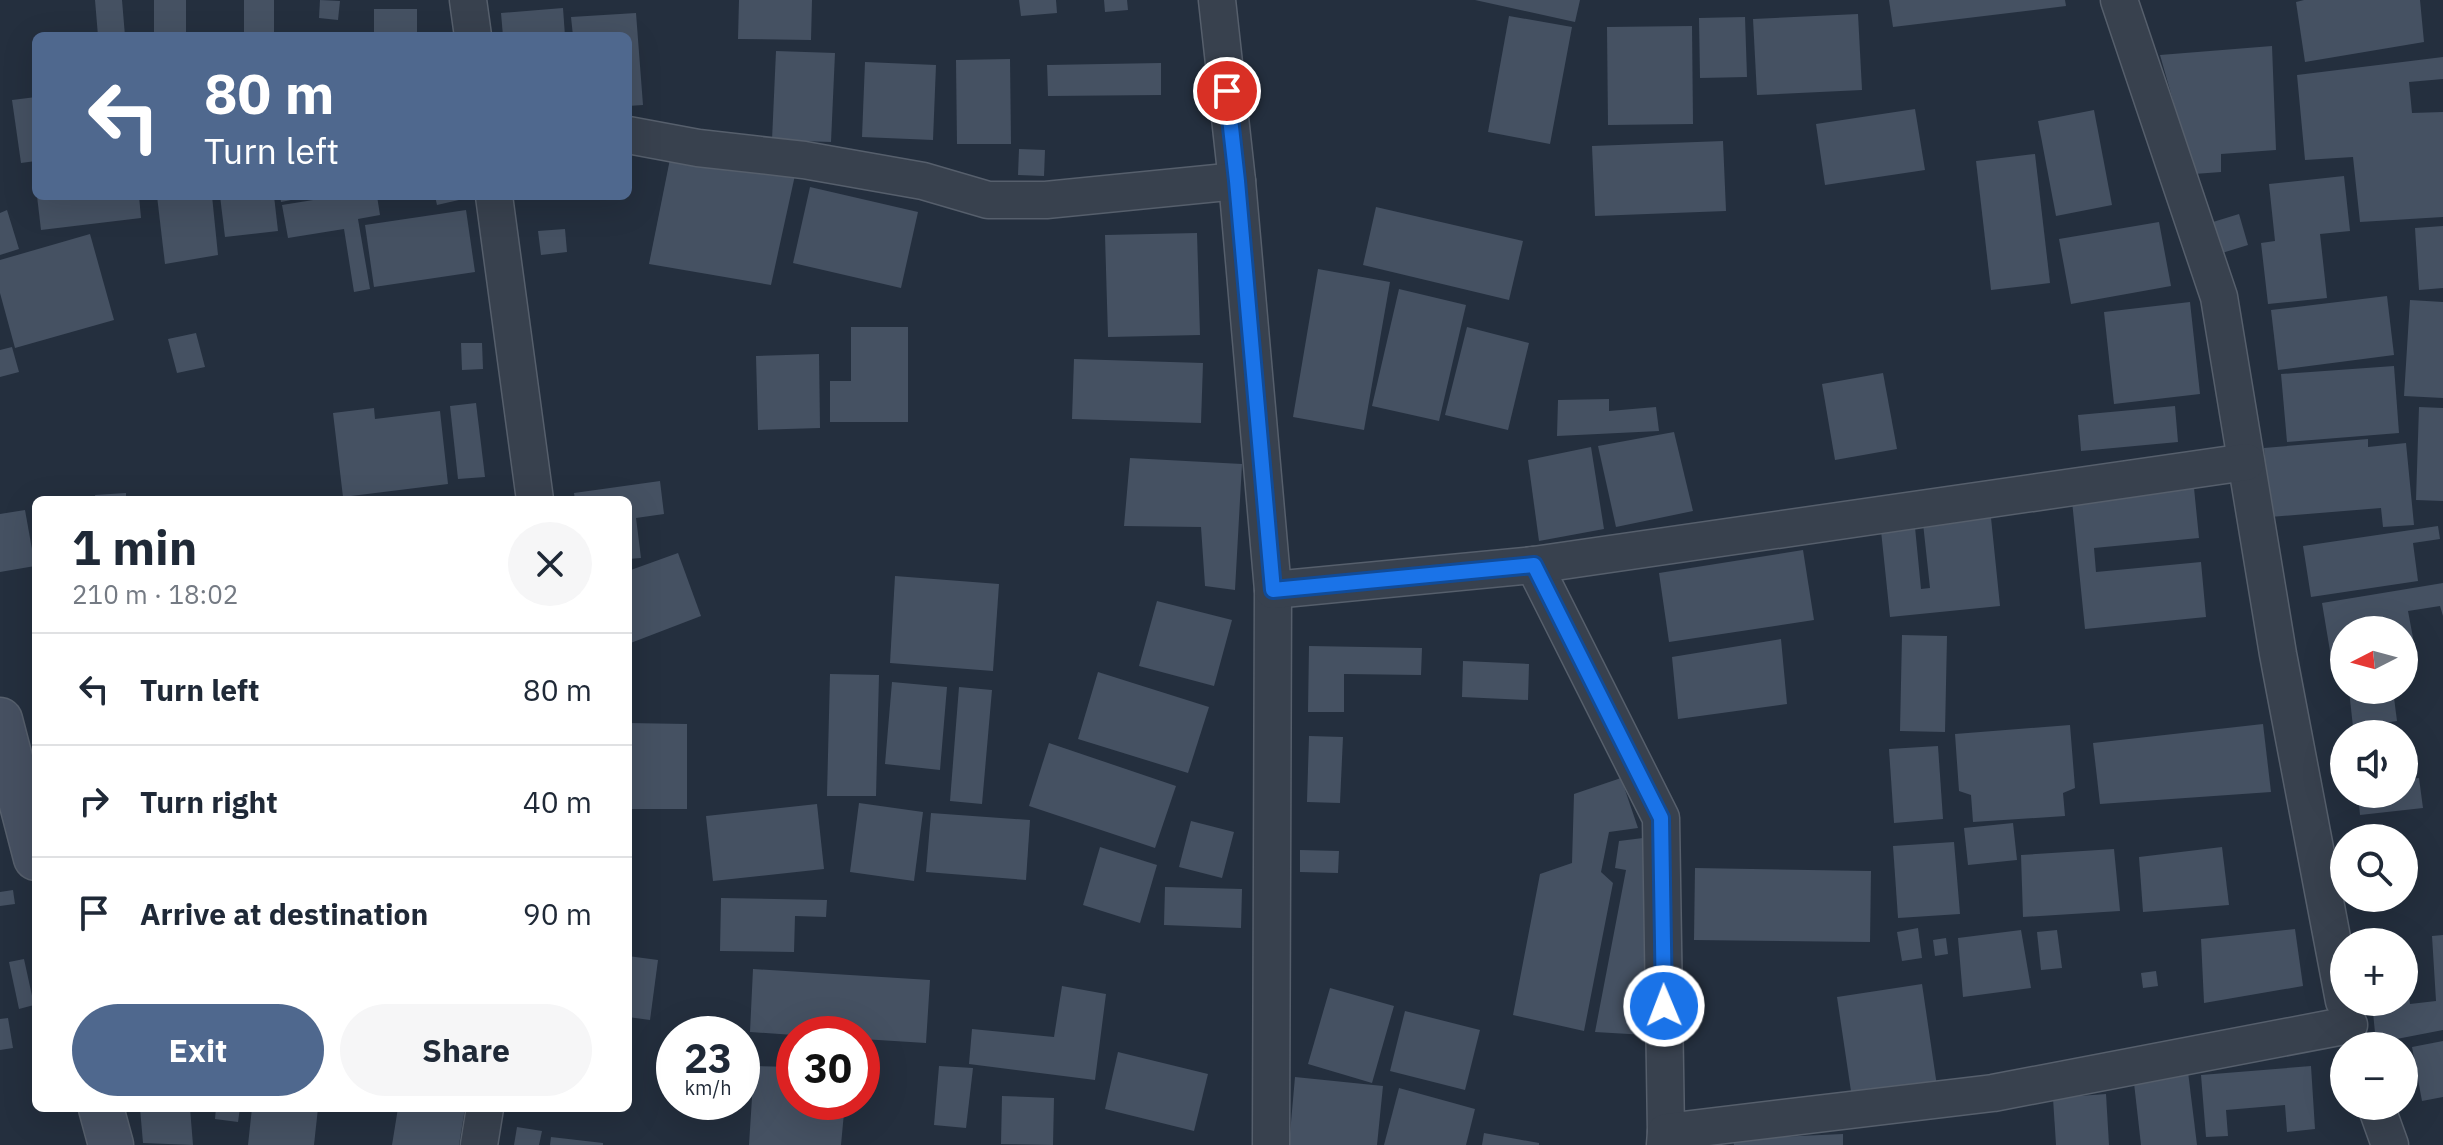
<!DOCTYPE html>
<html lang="en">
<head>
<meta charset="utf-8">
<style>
  body { margin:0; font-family:"IBM Plex Sans",sans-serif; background:#f6f6f7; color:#1f2937; height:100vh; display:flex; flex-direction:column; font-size:30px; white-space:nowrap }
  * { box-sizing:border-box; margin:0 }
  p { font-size:26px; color:#747a83 }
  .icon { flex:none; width:44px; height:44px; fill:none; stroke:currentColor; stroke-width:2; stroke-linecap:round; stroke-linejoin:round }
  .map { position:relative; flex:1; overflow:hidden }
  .details { position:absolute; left:32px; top:496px; width:600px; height:616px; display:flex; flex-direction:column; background:#fff; border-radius:12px; box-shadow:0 8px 32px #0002 }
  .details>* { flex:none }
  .top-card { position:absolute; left:32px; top:32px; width:600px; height:168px; border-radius:12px; box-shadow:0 8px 32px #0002; background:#4f688e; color:#fff; overflow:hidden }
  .needle { width:52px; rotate:264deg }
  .tools { position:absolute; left:2330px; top:616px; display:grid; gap:16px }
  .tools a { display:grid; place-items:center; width:88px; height:88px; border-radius:50%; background:#fff; box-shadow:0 8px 32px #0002; font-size:40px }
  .speed { position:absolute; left:656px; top:1016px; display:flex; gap:16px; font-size:40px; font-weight:700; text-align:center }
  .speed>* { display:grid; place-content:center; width:104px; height:104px; border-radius:50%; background:#fff; box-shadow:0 8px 32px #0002; line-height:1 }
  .speed small { font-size:20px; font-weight:400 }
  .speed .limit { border:12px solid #d22; background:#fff; color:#111 }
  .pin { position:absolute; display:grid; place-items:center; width:68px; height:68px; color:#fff; margin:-34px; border:4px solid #fff; border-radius:50%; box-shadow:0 2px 8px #0007 }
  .me { position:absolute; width:88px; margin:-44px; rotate:359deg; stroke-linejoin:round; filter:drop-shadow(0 0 6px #0008) }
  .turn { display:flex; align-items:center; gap:28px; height:168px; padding:0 40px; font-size:36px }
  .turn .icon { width:104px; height:104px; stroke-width:2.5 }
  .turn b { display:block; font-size:56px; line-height:68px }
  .round { display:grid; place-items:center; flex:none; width:84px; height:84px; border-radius:42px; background:#f6f6f7 }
  .summary { display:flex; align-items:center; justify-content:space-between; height:136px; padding:0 40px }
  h1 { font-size:48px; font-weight:700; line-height:60px }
  .primary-button { display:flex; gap:16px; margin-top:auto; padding:16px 40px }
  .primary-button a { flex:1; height:92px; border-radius:48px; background:#4f688e; color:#fff; font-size:32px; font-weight:700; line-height:92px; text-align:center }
  .primary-button a+a { background:#f6f6f7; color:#1f2937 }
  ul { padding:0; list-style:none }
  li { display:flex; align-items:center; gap:24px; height:112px; padding:0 40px; border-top:2px solid #e0e1e3 }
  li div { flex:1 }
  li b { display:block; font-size:30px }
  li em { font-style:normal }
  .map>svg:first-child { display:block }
</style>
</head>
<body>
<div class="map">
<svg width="2443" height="1145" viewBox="0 0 2443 1145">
  <rect width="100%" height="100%" fill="#242f3e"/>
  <!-- building -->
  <g fill="#455162">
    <polygon points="95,0 122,0 125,36 98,36"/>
    <rect x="154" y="0" width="32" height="36"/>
    <rect x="244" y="0" width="30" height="36"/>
    <polygon points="320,0 340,1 338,20 319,18"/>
    <polygon points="739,0 812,0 811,40 738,39"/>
    <polygon points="1019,0 1056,0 1057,13 1021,16"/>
    <polygon points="1104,0 1127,0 1128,10 1105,12"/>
    <polygon points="1475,0 1580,0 1575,22"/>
    <polygon points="1889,0 2065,0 2066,6 1893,27"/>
    <polygon points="2304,0 2420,0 2424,42 2305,62 2296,2"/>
    <polygon points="563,8 565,36 503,36 501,13"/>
    <rect x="374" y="9" width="43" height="27"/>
    <polygon points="636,13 643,105 628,106 628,36 573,36 571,17"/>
    <polygon points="1858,14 1862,90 1757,95 1753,19"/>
    <polygon points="1509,16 1572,27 1550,144 1488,132"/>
    <polygon points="1745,17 1747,77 1700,78 1699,18"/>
    <polygon points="1692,26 1693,124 1608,125 1607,27"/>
    <polygon points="2272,46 2276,150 2221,154 2221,172 2194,174 2160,55"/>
    <polygon points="776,51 835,53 831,142 772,140"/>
    <polygon points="2443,57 2443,79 2409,82 2412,113 2443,112 2443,217 2360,222 2353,157 2305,160 2297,75"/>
    <polygon points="1010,59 1011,144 957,144 956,60"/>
    <polygon points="865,62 936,65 933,140 862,137"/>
    <polygon points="1161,63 1161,95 1048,96 1047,65"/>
    <polygon points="36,97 36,161 21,163 12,100"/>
    <polygon points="1915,109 1925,170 1825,185 1816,124"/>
    <polygon points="2094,110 2112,205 2056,216 2038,121"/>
    <polygon points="1723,141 1726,211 1595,216 1592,146"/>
    <polygon points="1019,149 1045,150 1044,176 1018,175"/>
    <polygon points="671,154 795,175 771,285 649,264"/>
    <polygon points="2035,154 2050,283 1991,290 1976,161"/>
    <polygon points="2344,176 2350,231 2320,234 2327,298 2268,304 2261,243 2275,241 2269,184"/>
    <polygon points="810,187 918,212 901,288 793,263"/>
    <polygon points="37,196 139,196 141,218 41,230"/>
    <polygon points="157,196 212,196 218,255 165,264"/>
    <polygon points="220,196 274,196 278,231 225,237"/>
    <polygon points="280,196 305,196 306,197 281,202"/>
    <polygon points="338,196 377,196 380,215 358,219 370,289 354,292 344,229 288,238 282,205"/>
    <polygon points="435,196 472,196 472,197 437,205"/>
    <polygon points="1376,207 1523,241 1509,300 1363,265"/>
    <polygon points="7,210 19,249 0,255 0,213"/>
    <polygon points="466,210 475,272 374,287 365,225"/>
    <polygon points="2239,214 2248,245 2222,253 2213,222"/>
    <polygon points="2159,222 2171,286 2071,304 2059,239"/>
    <polygon points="2443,226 2443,288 2419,290 2415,228"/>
    <polygon points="565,229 567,252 541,255 538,231"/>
    <polygon points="1197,233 1200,335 1108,337 1105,235"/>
    <polygon points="90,234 114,320 15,348 0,293 0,260"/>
    <polygon points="1318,269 1390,282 1364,430 1293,417"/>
    <polygon points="1399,289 1466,305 1439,421 1372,406"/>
    <polygon points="2387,296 2394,355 2278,370 2271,310"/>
    <polygon points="2410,300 2443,302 2443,398 2404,396"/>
    <polygon points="2190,302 2200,394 2114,404 2104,312"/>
    <polygon points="851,327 908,327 908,422 830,422 830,381 851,381"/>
    <polygon points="1467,327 1529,343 1508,430 1445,415"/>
    <polygon points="196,333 205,367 177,373 168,339"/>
    <polygon points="461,343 482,343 483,369 462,370"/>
    <polygon points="12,347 19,372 0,377 0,350"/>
    <polygon points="819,354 820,428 758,430 756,356"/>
    <polygon points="1074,359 1203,363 1201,423 1072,419"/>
    <polygon points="2394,366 2399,433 2287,442 2281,374"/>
    <polygon points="1883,373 1897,449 1835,460 1822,384"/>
    <polygon points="1609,399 1609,411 1656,407 1659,431 1557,436 1558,400"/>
    <polygon points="476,403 485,477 458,479 450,406"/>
    <polygon points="2175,406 2178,442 2081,451 2078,415"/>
    <polygon points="2419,407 2443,408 2443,501 2416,500"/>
    <polygon points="374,408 375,419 440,411 448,484 343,497 333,413"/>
    <polygon points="1674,432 1693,511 1616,527 1598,446"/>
    <polygon points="2368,439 2368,447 2406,443 2414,525 2383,527 2381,508 2270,517 2264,448"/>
    <polygon points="1591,447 1604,529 1539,541 1528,460"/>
    <polygon points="1130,458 1242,464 1235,590 1205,586 1201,527 1124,526"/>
    <polygon points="660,481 664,514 636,518 641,558 628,559 628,500 575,500 574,493"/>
    <polygon points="2194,488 2199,538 2094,548 2096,572 2201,562 2206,617 2085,629 2072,501"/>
    <polygon points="126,493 126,500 96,500 95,495"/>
    <polygon points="1990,508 2000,606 1890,617 1880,521 1914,517 1921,589 1930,588 1922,514"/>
    <polygon points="25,510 35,566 0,572 0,514"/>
    <polygon points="2438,526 2440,539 2413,543 2418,581 2311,597 2303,546"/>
    <polygon points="1803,550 1814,620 1669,642 1659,573"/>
    <polygon points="678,553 701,616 628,644 628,571"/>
    <polygon points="895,576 999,584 993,671 890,663"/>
    <polygon points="2443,583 2443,616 2440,606 2408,611 2414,643 2404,645 2404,630 2344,630 2344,655 2331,657 2322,603"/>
    <polygon points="1157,601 1232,620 1214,686 1139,666"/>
    <polygon points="1902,635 1947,636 1945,732 1900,731"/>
    <polygon points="1781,639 1787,704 1678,719 1672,657"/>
    <polygon points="1309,646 1422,648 1421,675 1344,674 1344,712 1308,712"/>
    <polygon points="1463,661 1529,664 1528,700 1462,697"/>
    <polygon points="1098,672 1209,707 1188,773 1078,739"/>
    <polygon points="830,674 879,675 876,796 827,796"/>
    <polygon points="892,682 947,687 940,770 885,764"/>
    <polygon points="959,687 992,690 982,804 950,801"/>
    <polygon points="2349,690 2393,690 2397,721 2353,727"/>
    <polygon points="628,723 687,724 687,809 628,809"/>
    <polygon points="2263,724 2271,792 2100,804 2093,743"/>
    <polygon points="2070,725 2075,788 2063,793 2065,816 1973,822 1971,795 1959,791 1955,734"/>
    <polygon points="2405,735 2416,770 2404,771"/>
    <polygon points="1309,736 1343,737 1340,803 1307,802"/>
    <polygon points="1049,743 1176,786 1155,848 1029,806"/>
    <polygon points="1938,746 1943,819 1894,823 1889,749"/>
    <polygon points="1621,778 1638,828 1609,832 1601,872 1613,883 1584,1031 1513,1015 1540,874 1572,863 1574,794"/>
    <polygon points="2419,778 2423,808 2360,815 2358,794 2404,794 2404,780"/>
    <polygon points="859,803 923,812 914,881 850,872"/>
    <polygon points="817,804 824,869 713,881 706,816"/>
    <polygon points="931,813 1030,820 1026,880 926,872"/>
    <polygon points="1191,821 1234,832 1222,878 1179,867"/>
    <polygon points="2013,823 2017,860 1968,865 1964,828"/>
    <polygon points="1643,838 1646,1035 1595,1032 1626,870 1615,868 1619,841"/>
    <polygon points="1954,842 1960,914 1898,918 1893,846"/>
    <polygon points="1100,847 1157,865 1140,923 1083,905"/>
    <polygon points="2222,847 2229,905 2143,912 2139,857"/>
    <polygon points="2114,849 2120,911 2023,917 2021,855"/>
    <polygon points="1300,850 1339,851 1338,873 1300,872"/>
    <polygon points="1695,868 1871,871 1870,942 1694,940"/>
    <polygon points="1165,887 1242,889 1241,928 1164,925"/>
    <polygon points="13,890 15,904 0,906 0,892"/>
    <polygon points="721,898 827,900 826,917 795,916 794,952 720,951"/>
    <polygon points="1918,928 1922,958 1902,961 1897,932"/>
    <polygon points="2295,929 2303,986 2204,1003 2201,939"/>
    <polygon points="2021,930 2031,988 1963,997 1958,938"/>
    <polygon points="2057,930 2062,968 2041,970 2037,932"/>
    <polygon points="2443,935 2443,1030 2376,1043 2372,1002 2404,1002 2404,972 2406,972 2410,1004 2436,1001 2432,936"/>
    <polygon points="1946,938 1948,954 1935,956 1933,940"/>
    <polygon points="628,956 658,960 650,1020 628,1017"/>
    <polygon points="24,959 34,1005 19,1009 9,962"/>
    <polygon points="753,969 930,980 926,1043 862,1039 862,1034 794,1035 750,1032"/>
    <polygon points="2156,971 2158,986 2143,988 2141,973"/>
    <polygon points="1922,984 1937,1086 1852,1098 1837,997"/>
    <polygon points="1062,986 1106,994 1095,1080 969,1064 972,1029 1054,1037"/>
    <polygon points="1330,988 1394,1006 1372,1083 1308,1064"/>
    <polygon points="1405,1011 1480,1030 1465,1090 1390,1071"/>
    <polygon points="8,1018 13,1048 0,1050 0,1019"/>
    <polygon points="2443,1041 2443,1097 2422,1101 2412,1047"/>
    <polygon points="1118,1052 1208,1074 1194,1131 1105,1109"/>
    <polygon points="754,1066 794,1067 794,1102 845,1102 841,1145 749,1145"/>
    <polygon points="939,1066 973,1068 966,1128 934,1125"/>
    <polygon points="2311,1066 2315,1129 2287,1132 2285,1105 2226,1110 2228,1136 2206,1137 2201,1075"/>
    <polygon points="2188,1072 2197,1145 2141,1145 2133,1074"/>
    <polygon points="1295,1077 1383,1086 1377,1145 1289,1145"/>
    <polygon points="1399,1088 1475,1109 1466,1145 1384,1145"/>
    <polygon points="2106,1094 2109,1145 2056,1145 2053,1098"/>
    <polygon points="1002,1096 1054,1098 1053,1145 1001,1144"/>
    <polygon points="140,1108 190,1108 193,1145 143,1143"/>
    <polygon points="216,1108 240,1108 238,1122 215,1119"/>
    <polygon points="252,1108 318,1108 314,1145 248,1145"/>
    <polygon points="398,1108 465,1108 459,1145 392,1145"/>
    <polygon points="517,1127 542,1131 539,1145 514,1145"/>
    <polygon points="1484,1133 1539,1143 1539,1145 1482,1145"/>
    <polygon points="1843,1134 1843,1145 1734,1145 1733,1139"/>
    <polygon points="551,1137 603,1143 603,1145 550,1145"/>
  </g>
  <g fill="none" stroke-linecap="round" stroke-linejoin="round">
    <defs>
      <g id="street">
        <polyline points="468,0 473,36"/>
        <polyline points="1217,0 1237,181 1273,590 1271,1145"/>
        <polyline points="2119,0 2219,297 2278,654 2344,1001"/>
        <polyline points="628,135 698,148 804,160 923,181 988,200 1046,200 1237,181"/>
        <polyline points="494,196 535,500"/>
        <polyline points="1534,565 1661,818 1666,1132"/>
        <polyline points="1273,590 1534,565 2246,462"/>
        <polyline points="2376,1106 2390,1145"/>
        <polyline points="479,1145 485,1108"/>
        <polyline points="1665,1145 1666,1132 1993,1093 2349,1025"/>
      </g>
      <g id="secondary">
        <polyline points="0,720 36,858"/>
        <polyline points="101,1108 111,1145"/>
      </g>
    </defs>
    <!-- street casing -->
    <use href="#street" stroke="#565f6c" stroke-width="39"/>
    <!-- secondary casing -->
    <use href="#secondary" stroke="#565f6c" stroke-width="47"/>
    <!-- street -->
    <use href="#street" stroke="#38414e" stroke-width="36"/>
    <!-- secondary -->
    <use href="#secondary" stroke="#465061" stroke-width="44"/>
  </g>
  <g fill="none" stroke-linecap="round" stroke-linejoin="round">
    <defs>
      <polyline id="route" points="1227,91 1237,181 1273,590 1534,565 1661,818 1664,1006"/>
    </defs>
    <!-- route casing -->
    <use href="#route" stroke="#114b97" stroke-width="20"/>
    <!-- route -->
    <use href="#route" stroke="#1a73e8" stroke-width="14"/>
  </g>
</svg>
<div class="tools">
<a><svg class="needle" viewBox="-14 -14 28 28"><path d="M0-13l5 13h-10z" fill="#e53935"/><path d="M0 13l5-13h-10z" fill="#747a83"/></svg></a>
<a><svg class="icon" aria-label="sound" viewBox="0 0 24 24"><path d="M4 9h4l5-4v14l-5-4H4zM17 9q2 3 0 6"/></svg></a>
<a><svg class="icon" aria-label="search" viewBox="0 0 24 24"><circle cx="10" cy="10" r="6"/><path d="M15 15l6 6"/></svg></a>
<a>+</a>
<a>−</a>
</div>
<div class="speed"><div>23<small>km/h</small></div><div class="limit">30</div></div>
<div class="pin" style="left:1227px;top:91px;background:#d93025"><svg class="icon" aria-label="arrive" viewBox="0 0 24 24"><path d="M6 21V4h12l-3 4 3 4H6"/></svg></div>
<svg class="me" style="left:1664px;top:1006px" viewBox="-20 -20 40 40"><circle r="17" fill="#1a73e8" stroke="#fff" stroke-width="3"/><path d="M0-11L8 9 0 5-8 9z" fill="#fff"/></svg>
<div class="top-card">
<div class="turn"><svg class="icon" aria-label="left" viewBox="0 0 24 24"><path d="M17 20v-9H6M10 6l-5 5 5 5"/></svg><div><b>80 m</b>Turn left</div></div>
</div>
<section class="details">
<div class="summary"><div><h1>1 min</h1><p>210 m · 18:02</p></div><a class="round"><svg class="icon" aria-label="close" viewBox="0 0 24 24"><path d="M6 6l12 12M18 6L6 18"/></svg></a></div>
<ul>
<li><svg class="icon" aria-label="left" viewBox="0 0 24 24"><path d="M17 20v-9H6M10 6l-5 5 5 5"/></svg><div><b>Turn left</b></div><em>80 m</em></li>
<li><svg class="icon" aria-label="right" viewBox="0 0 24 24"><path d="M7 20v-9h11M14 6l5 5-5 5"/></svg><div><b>Turn right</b></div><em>40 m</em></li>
<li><svg class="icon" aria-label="arrive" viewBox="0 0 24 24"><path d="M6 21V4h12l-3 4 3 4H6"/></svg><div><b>Arrive at destination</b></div><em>90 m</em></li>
</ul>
<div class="primary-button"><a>Exit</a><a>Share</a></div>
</section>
</div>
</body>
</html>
